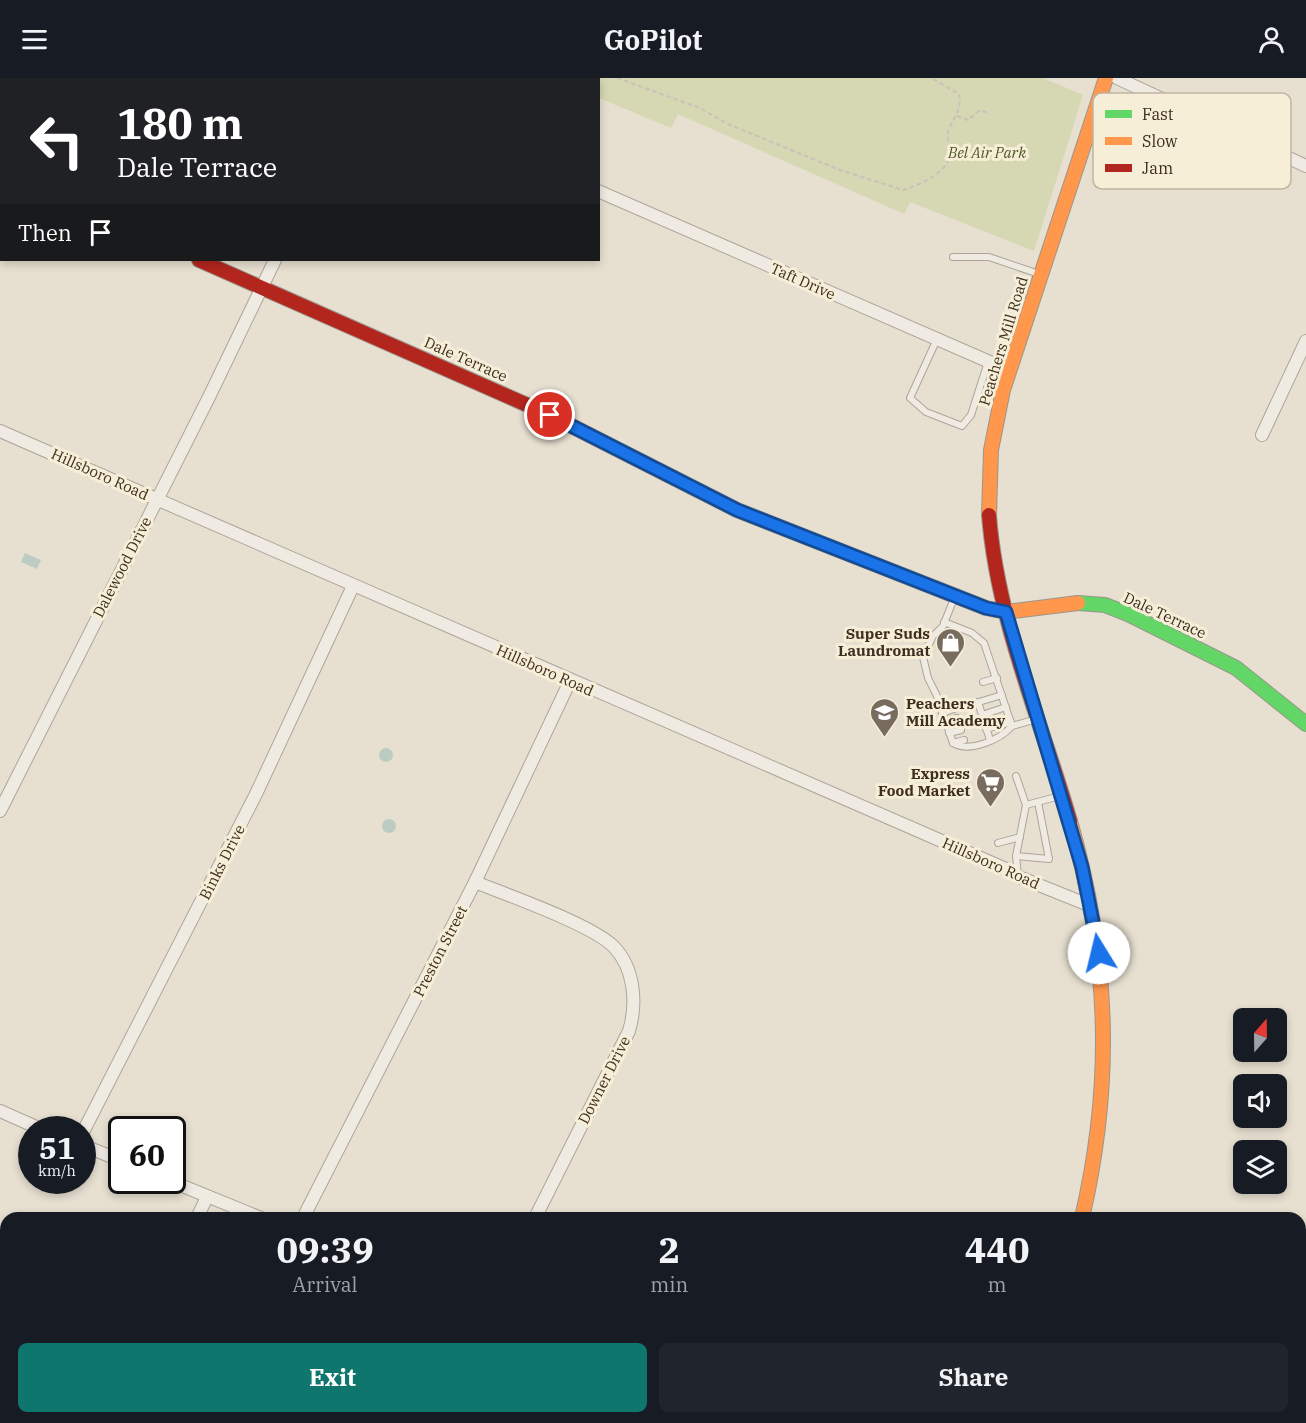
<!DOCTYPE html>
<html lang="en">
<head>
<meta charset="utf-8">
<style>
  body { margin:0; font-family:"IBM Plex Serif",serif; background:#20242c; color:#f1f3f6; height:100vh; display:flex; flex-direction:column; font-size:22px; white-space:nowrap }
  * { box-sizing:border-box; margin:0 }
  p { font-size:20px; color:#9ea1a6 }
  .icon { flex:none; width:33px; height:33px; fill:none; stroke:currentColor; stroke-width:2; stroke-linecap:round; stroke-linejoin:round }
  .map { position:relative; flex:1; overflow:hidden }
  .sheet { position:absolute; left:0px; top:1134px; width:1306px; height:212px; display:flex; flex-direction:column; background:#171b24; border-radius:18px 18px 0 0; box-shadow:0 3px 9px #0003 }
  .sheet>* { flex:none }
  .banner { position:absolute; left:0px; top:0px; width:600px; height:183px; box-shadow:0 3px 9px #0003; background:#202124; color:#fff; overflow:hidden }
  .needle { width:39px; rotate:20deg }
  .buttons { position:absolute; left:1233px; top:930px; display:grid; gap:12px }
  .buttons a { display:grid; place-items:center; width:54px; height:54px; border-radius:9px; background:#171b24; box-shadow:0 3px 9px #0003; font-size:30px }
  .speed { position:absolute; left:18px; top:1038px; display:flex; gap:12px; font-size:30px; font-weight:700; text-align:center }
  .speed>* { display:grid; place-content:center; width:78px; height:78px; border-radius:50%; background:#171b24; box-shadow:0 3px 9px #0003; line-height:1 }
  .speed small { font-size:15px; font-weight:400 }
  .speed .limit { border:3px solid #111; border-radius:9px; background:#fff; color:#111 }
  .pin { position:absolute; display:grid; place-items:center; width:51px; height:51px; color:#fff; margin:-26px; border:3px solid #fff; border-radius:50%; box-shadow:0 2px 6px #0007 }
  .me { position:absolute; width:66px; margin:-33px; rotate:351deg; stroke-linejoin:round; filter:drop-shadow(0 0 4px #0008) }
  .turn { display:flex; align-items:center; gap:21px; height:126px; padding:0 18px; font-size:27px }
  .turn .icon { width:78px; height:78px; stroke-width:2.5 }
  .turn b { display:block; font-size:42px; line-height:51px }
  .then { display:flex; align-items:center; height:57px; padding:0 18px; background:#0003; gap:12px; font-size:22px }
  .eta { display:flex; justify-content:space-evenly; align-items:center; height:102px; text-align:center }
  .eta b { font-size:36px; font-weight:800; line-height:42px }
  .cta { display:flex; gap:12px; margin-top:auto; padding:12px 18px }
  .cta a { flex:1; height:69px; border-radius:9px; background:#0f766e; color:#fff; font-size:24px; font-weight:800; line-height:69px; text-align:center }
  .cta a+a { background:#20242c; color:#f1f3f6 }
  header { display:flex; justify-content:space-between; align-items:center; height:78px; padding:0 18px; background:#171b24; font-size:27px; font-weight:800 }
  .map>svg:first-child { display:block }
</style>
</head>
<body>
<header><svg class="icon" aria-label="menu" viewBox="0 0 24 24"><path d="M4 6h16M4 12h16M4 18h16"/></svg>GoPilot<svg class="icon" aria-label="person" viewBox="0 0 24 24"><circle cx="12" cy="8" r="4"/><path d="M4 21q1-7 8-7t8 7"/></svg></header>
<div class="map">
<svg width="1306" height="1345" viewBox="0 0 1306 1345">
  <rect width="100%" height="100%" fill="#e7e0d1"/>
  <!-- green -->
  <polygon fill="#d6d7b3" points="550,0 1043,0 1083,17 1034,173 910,124 904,136 678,36 671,50 599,20 598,2"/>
  <!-- water -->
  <g fill="#bcccc2">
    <polygon points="25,475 41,482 37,491 21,484"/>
    <circle cx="386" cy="677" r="7"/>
    <circle cx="389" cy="748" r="7"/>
  </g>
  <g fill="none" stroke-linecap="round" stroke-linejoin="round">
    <defs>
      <g id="lane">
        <polyline points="953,179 989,179 1036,195"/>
        <polyline points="937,261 910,320 926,334 962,348 971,337 988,284"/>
        <path d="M955,518L943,548L933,558L923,579L928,600L937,618L953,665C969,675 1000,662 1012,648"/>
        <polyline points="944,544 972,555 984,565 1012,648 1037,641"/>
        <polyline points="983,604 997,600"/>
        <polyline points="978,624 990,662"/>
        <polyline points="972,626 1002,617"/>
        <polyline points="942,635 954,631"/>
        <polyline points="982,637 1006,629"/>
        <polyline points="945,643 957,640"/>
        <polyline points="986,651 1011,644"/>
        <polyline points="949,655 961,652"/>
        <polyline points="953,665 964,662"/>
        <polyline points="1016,698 1026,727 1060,718"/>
        <polyline points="998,765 1020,759"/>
        <polyline points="1016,778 1049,781 1038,724"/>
        <polyline points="1018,797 1016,778 1026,727"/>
      </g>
      <g id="street">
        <polyline points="341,0 344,2"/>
        <polyline points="1117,0 1306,88"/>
        <polyline points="356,2 356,0"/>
        <polyline points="0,93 2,94"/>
        <polyline points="598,113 1008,292"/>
        <polyline points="0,353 1006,791 1019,799 1091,828"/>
        <polyline points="1262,357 1306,263"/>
        <polyline points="0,733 210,317 275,182"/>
        <path d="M475,804C507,817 593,847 614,869C635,891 637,926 629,953L535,1140"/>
        <polyline points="0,1033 43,1052"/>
        <polyline points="82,1056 256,716 353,508"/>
        <polyline points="82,1067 122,1083"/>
        <polyline points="168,1102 261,1140"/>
        <polyline points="197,1140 207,1119"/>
        <polyline points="303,1140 475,804 570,603"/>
        <polyline points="1300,1317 1306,1320"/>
        <polyline points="204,1340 216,1345"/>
        <polyline points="101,1345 104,1340"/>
      </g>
      <polyline id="fast" points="1078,525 1105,527 1128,536 1236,590 1306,646"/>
      <g id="slow">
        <polyline points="674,400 737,432 986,530 1006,534 1078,525"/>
        <polyline points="989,437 991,372 1003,312 1106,0"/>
        <path d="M1070,743C1109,879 1114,1002 1082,1140"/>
      </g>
      <g id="jam">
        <polyline points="199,182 550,337 674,400"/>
        <path d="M989,437C997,542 1041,642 1070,743"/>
        <polyline points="1006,1345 1008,1340"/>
      </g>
    </defs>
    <!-- lane casing -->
    <use href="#lane" stroke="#ada599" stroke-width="8"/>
    <!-- street casing -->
    <use href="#street" stroke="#ada599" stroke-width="14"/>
    <!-- fast casing -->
    <use href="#fast" stroke="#9c958a" stroke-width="16"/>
    <!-- slow casing -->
    <use href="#slow" stroke="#9c958a" stroke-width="16"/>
    <!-- jam casing -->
    <use href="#jam" stroke="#9c958a" stroke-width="16"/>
    <!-- path -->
    <g stroke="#c8c2b9" stroke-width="2" stroke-dasharray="4.5 3" stroke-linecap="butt">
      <path d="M617,0L700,30L728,46L840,92L903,112C917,108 945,96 949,80C952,70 945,62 949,51C954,38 962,32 959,16L931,0"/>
      <polyline points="957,38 968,42 980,32 990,36"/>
    </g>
    <!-- lane -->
    <use href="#lane" stroke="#efebe3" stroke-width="6"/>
    <!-- street -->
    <use href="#street" stroke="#efebe3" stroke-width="12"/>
    <!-- fast -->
    <use href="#fast" stroke="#63d668" stroke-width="14"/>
    <!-- slow -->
    <use href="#slow" stroke="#ff974d" stroke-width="14"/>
    <!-- jam -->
    <use href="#jam" stroke="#b3261e" stroke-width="14"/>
  </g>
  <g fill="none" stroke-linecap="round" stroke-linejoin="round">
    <defs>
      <polyline id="route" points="550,337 737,432 986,530 1006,534 1082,789 1099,875"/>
    </defs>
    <!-- route casing -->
    <use href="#route" stroke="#114b97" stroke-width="15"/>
    <!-- route -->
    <use href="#route" stroke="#1a73e8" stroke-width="10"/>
  </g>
  <!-- icons -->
  <defs>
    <symbol id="shop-pin" viewBox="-11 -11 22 30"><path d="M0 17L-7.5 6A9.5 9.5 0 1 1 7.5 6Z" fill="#786c5e" stroke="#f7eed8"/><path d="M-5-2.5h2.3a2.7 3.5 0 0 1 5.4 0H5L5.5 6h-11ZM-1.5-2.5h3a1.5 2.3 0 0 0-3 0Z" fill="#fff"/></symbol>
    <symbol id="school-pin" viewBox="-11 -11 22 30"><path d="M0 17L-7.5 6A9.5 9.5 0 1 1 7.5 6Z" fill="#786c5e" stroke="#f7eed8"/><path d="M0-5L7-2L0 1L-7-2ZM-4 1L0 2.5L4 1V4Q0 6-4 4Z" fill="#fff"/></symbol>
    <symbol id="supermarket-pin" viewBox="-11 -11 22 30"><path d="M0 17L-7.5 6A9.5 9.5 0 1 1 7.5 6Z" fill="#786c5e" stroke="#f7eed8"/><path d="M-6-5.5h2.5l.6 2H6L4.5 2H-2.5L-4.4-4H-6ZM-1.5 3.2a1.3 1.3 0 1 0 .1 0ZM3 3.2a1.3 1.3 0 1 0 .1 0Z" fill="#fff"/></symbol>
  </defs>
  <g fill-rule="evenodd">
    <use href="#shop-pin" x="934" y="548" width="33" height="45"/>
    <use href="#school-pin" x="868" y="618" width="33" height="45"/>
    <use href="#supermarket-pin" x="974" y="688" width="33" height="45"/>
  </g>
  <g text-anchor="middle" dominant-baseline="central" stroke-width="6" stroke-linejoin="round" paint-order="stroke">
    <!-- park labels -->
    <g font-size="15" font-style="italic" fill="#4d5a26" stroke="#f7eed8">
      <text x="987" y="74">Bel Air Park</text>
    </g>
    <!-- street labels -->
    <g font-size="15" fill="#3d2e20" stroke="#f7eed8">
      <text transform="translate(803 203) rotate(24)">Taft Drive</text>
      <text transform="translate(1003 263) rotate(-73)">Peachers Mill Road</text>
      <text transform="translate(466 281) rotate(24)">Dale Terrace</text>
      <text transform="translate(100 396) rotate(24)">Hillsboro Road</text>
      <text transform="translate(122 489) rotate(-63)">Dalewood Drive</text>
      <text transform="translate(1165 537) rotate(25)">Dale Terrace</text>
      <text transform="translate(545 592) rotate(24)">Hillsboro Road</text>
      <text transform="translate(222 784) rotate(-63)">Binks Drive</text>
      <text transform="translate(991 785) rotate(24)">Hillsboro Road</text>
      <text transform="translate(440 873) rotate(-63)">Preston Street</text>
      <text transform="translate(604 1002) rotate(-63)">Downer Drive</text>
    </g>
    <!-- poi labels -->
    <g font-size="15" font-weight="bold" fill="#3d2e20" stroke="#f7eed8" text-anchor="end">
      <text x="930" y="555">Super Suds<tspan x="930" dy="17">Laundromat</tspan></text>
      <text x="906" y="625" text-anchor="start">Peachers<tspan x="906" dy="17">Mill Academy</tspan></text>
      <text x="970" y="695">Express<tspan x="970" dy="17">Food Market</tspan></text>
    </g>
  </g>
  <!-- legend -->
  <rect x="1093" y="15" width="198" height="96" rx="9" fill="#f7eed8" stroke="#bfb4a1" stroke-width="1.5"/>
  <rect x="1105" y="32" width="27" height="8" fill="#63d668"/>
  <rect x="1105" y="59" width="27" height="8" fill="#ff974d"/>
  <rect x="1105" y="86" width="27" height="8" fill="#b3261e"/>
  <g font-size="16" fill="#3d2e20">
    <text x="1142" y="42">Fast</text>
    <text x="1142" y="69">Slow</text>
    <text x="1142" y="96">Jam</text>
  </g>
</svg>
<div class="buttons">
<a><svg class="needle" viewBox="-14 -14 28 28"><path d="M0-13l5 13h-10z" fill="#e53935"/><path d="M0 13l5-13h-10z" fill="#9ea1a6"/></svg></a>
<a><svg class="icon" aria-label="sound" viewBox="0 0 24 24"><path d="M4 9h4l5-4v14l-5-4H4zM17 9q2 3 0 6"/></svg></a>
<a><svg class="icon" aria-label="layers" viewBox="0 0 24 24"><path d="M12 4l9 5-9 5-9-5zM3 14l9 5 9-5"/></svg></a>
</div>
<div class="speed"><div>51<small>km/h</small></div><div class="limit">60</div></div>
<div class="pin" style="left:550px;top:337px;background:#d93025"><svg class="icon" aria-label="arrive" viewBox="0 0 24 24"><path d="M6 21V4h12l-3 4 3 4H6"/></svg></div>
<svg class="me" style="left:1099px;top:875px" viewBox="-20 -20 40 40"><circle r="19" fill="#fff"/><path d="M0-13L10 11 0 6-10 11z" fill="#1a73e8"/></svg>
<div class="banner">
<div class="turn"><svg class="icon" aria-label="left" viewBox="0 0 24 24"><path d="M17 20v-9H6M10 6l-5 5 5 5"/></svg><div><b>180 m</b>Dale Terrace</div></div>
<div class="then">Then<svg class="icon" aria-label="arrive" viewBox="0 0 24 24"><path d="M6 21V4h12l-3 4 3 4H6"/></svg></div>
</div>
<section class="sheet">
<div class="eta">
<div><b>09:39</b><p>Arrival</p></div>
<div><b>2</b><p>min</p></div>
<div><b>440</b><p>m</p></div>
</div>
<div class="cta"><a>Exit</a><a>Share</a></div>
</section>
</div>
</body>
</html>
